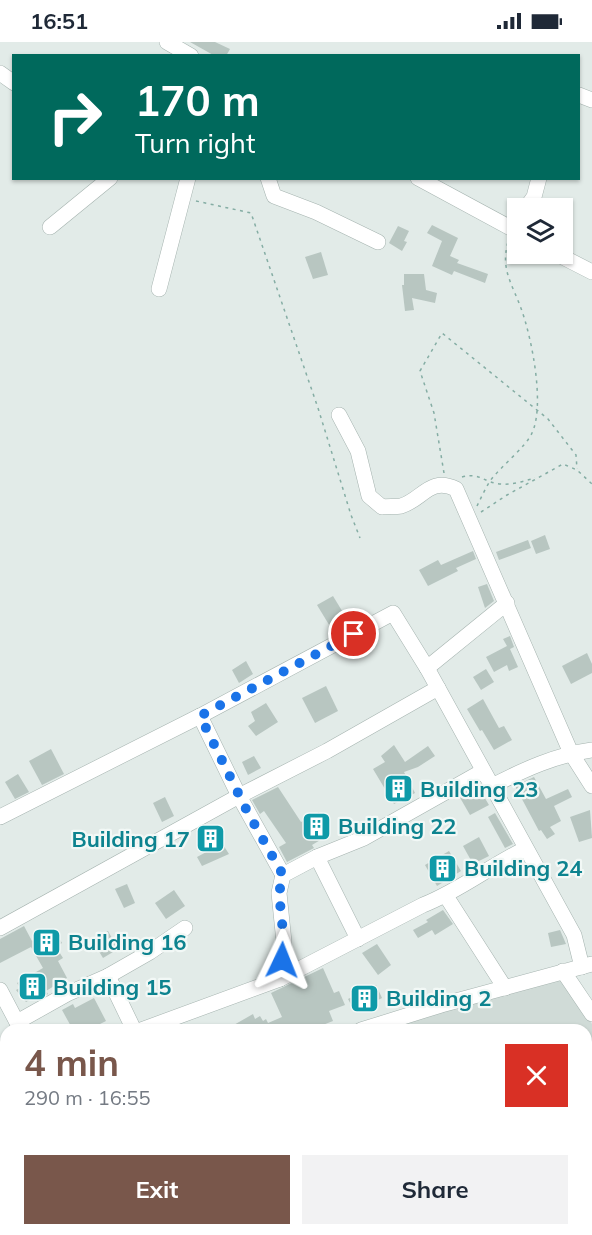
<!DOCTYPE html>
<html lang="en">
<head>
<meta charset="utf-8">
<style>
  body { margin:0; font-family:Mulish,sans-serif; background:#f2f2f3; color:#1f2937; height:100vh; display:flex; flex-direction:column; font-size:22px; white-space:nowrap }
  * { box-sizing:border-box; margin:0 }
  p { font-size:20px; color:#747a83 }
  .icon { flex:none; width:33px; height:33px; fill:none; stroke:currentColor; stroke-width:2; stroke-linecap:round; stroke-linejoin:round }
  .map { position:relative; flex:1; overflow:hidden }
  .details { position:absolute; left:0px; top:982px; width:592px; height:212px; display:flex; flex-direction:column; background:#fff; border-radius:18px 18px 0 0; box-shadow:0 2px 4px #0004 }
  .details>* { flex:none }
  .guide { position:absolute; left:12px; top:12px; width:568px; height:126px; border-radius:0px; box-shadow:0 2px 4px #0004; background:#00695c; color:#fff; overflow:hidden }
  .buttons { position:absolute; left:507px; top:156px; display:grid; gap:12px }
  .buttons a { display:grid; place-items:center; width:66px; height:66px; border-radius:0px; background:#fff; box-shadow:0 2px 4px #0004; font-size:30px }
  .pin { position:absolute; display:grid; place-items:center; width:51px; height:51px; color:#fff; margin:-26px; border:3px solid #fff; border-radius:50%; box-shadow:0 2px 6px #0007 }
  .me { position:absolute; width:66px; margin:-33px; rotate:2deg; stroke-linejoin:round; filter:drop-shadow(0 0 4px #0008) }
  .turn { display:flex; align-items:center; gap:21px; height:126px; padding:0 24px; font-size:27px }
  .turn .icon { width:78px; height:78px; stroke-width:2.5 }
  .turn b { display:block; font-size:42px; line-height:51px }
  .round { display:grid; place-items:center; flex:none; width:63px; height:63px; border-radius:0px; background:#f2f2f3 }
  .headline { display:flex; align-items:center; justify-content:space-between; height:102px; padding:0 24px }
  h1 { font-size:36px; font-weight:700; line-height:45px; color:#79574b }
  .button { display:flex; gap:12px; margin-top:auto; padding:12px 24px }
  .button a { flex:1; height:69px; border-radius:0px; background:#79574b; color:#fff; font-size:24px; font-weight:700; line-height:69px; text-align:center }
  .button a+a { background:#f2f2f3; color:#1f2937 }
  .status { display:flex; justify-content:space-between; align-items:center; height:42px; padding:0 30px; background:#fff; direction:ltr }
  .status svg { height:16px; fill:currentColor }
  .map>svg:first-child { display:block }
</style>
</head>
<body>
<div class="status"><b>16:51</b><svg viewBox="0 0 49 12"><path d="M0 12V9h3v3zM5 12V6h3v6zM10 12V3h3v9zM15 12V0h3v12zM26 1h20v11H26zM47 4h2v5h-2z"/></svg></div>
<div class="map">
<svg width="592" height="1193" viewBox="0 0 592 1193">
  <rect width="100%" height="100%" fill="#e2ebe8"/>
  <!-- built -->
  <polygon fill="#d0dbd7" points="558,933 592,982 592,1193 476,1193 472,1188 586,1188 586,988 383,988"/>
  <!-- building -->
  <g fill="#b8c6c1">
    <polygon points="190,0 215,0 230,7 226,14 215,14"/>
    <polygon points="432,183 458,196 450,214 459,218 457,221 488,232 485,241 454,229 452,233 432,224 442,199 427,191"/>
    <polygon points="398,184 409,189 404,199 407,200 402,209 389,201"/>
    <polygon points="321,210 328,233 313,237 305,215"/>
    <polygon points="404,232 424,232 426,248 437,251 435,261 412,256 414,268 405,269 402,243 404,243"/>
    <polygon points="545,493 550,507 536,512 531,499"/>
    <polygon points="528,498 531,506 499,518 496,510"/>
    <polygon points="473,509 476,517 456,526 458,529 428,544 419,528 438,518 441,523"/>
    <polygon points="487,542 494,559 485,566 478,545"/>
    <polygon points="333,554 347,577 331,586 317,563"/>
    <polygon points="510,594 514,605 510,607 518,625 509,629 507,623 494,630 486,615 507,604 503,597"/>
    <polygon points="587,611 592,622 592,631 571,642 562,624"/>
    <polygon points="246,619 253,632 239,641 232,628"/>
    <polygon points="486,627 494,640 481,648 473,635"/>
    <polygon points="326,644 338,669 315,681 302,656"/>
    <polygon points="483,657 499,686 504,684 512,698 494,708 482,688 480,689 467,667"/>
    <polygon points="266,661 278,680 256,694 248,684 255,679 251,670"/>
    <polygon points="394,703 405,720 428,704 435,714 418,725 404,730 415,751 394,762 373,727 385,720 381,714"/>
    <polygon points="51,707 64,732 42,743 29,719"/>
    <polygon points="254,714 261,726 248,733 242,720"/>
    <polygon points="18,732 29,750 15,757 5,740"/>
    <polygon points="534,735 546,757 568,747 572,755 554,764 561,779 550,785 555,792 547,797 541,788 539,789 515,744"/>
    <polygon points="477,743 489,763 470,773 459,754"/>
    <polygon points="278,745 301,780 319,770 330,789 326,792 327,794 312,803 314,806 287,820 279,805 286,801 264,769 260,772 252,758"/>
    <polygon points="165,755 174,774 162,780 153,761"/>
    <polygon points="590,768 592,796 579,800 570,775"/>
    <polygon points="495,771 513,802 505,806 488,775"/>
    <polygon points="212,786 229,812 202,824 197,815 210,808 201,792"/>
    <polygon points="479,795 489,814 473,822 463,804"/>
    <polygon points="449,809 461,829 437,844 425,823"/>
    <polygon points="127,842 135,861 124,866 115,847"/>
    <polygon points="174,848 185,864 166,877 155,861"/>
    <polygon points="443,868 453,882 435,893 432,888 418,896 413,888 428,880 426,878"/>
    <polygon points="24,884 32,899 51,888 53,891 55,889 62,901 56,905 63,916 58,919 67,936 46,949 48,952 39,957 37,954 26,960 16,948 20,946 17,941 43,926 31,905 0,921 0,897"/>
    <polygon points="560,888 566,902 551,905 548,891"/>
    <polygon points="108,889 118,907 103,916 92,898"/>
    <polygon points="377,902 391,923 378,933 362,911"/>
    <polygon points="323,926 334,951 339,949 345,963 329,969 333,979 310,988 225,988 253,972 255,977 260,974 263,979 266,977 268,981 282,975 271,951"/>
    <polygon points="376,943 382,956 355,970 348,957"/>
    <polygon points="94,956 106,979 100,982 103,988 73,988 62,968 73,962 75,966"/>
  </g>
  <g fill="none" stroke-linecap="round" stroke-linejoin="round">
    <defs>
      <g id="minor">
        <polyline points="167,0 191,14"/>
        <polyline points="0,31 14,41"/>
        <polyline points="579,53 592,58"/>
        <polyline points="268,136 274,154 316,170 378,200"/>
        <polyline points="418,136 518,190"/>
        <polyline points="526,166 534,155 539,136"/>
        <polyline points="50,185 110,136"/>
        <polyline points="557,212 592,230"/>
        <polyline points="159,247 188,136"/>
        <path d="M339,373L358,409L369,454L382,465C387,464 395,465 401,464C422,458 430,434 456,447L571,711L592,744"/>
        <polyline points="427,626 507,561"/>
        <polyline points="200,674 239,754 283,833 317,815 364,796 483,729"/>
        <path d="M492,744C525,727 556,713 592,708"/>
        <polyline points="0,775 200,674 393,571 427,626 574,893 582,925"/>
        <polyline points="317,815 358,897"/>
        <polyline points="446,854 505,946"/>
        <polyline points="0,886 239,754 327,709 438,646"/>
        <polyline points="563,929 592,972"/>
        <polyline points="108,934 134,988"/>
        <polyline points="280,937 284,900 279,851 283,833"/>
        <polyline points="0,948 21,988"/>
        <polyline points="17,980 67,952 108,934 150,910 185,886"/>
        <path d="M141,988L280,937L423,863C459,849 490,824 525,807"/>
        <polyline points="361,988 441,963 592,922"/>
        <polyline points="0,1071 6,1069"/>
        <polyline points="161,1188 163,1193"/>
        <polyline points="378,1188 380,1193"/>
      </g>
    </defs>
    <!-- minor casing -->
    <use href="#minor" stroke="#a5b3af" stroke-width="16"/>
    <!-- path -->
    <g stroke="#85ada4" stroke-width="1.5" stroke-dasharray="3 4.5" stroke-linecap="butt">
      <polyline points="196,159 251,171 318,366 351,473 360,496"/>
      <polyline points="444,431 434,371 420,329 442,291 548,377 576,413 577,427"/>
      <path d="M462,435C480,430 484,441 501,442C512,443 524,439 535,436"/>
      <path d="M477,464C481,456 485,447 490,439C500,425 526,405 532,391C545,363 532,298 522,269C513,243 500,228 508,200"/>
      <polyline points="481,470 507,453 563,422 577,428 592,442"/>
    </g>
    <!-- minor -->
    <use href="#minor" stroke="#fff" stroke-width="15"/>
  </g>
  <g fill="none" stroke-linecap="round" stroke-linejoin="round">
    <!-- route -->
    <polyline stroke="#1a73e8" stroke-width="10" stroke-dasharray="0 18" points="282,918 284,900 279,851 283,833 248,771 200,674 354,592"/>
  </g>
  <!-- icons -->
  <defs>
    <symbol id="building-square" viewBox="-11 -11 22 22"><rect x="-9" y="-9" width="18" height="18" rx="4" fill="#0f9aa8" stroke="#f2f8f6"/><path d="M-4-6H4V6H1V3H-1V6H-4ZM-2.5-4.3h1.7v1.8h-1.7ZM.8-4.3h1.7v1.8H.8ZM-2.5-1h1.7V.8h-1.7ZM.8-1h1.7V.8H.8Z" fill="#fff"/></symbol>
  </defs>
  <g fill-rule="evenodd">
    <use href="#building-square" x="382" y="730" width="33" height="33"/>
    <use href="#building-square" x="300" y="768" width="33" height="33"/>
    <use href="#building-square" x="194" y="780" width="33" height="33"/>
    <use href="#building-square" x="426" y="810" width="33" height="33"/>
    <use href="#building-square" x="30" y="884" width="33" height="33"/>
    <use href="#building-square" x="16" y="928" width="33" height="33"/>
    <use href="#building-square" x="348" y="940" width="33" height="33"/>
  </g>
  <g text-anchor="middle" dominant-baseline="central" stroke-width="4.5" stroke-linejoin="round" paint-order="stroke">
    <!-- culture labels -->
    <g font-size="22" font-weight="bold" fill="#0d838f" stroke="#f2f8f6" text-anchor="start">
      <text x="420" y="747">Building 23</text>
      <text x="338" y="784">Building 22</text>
      <text x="190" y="797" text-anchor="end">Building 17</text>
      <text x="464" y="826">Building 24</text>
      <text x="68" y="900">Building 16</text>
      <text x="53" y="945">Building 15</text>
      <text x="386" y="956">Building 2</text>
    </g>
  </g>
</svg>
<div class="buttons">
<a><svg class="icon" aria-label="layers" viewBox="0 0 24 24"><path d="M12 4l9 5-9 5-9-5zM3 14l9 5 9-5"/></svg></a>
</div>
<div class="pin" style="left:354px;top:592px;background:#d93025"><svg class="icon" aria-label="arrive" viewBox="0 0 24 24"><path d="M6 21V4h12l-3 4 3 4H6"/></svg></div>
<svg class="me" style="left:282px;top:918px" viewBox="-20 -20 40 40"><path d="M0-17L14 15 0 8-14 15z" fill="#1a73e8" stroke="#fff" stroke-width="4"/></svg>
<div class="guide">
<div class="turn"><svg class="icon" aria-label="right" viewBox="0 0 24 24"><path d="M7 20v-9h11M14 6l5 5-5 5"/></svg><div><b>170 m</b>Turn right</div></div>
</div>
<section class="details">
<div class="headline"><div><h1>4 min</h1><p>290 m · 16:55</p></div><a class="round" style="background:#d93025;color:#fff"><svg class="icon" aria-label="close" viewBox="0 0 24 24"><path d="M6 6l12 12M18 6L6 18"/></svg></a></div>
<div class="button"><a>Exit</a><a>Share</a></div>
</section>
</div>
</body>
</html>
